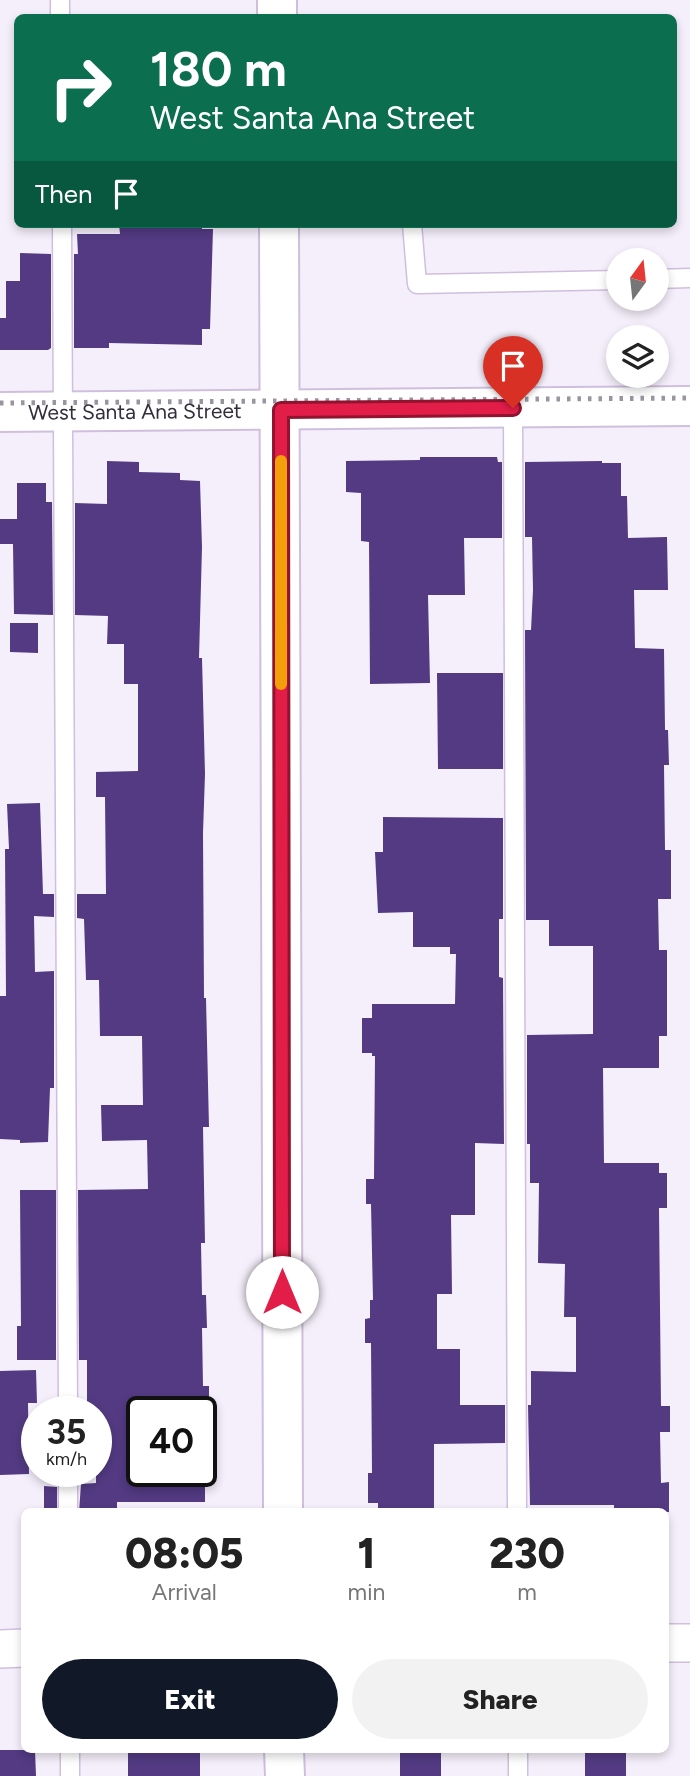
<!DOCTYPE html>
<html lang="en">
<head>
<meta charset="utf-8">
<style>
  body { margin:0; font-family:Figtree,sans-serif; background:#f2f2f2; color:#222; height:100vh; display:flex; flex-direction:column; font-size:26px; white-space:nowrap }
  * { box-sizing:border-box; margin:0 }
  p { font-size:23px; color:#767676 }
  .icon { flex:none; width:38px; height:38px; fill:none; stroke:currentColor; stroke-width:2; stroke-linecap:round; stroke-linejoin:round }
  .map { position:relative; flex:1; overflow:hidden }
  .sheet { position:absolute; left:21px; top:1508px; width:648px; height:245px; display:flex; flex-direction:column; background:#fff; border-radius:10px; box-shadow:0 4px 10px #0003 }
  .sheet>* { flex:none }
  .hud { position:absolute; left:14px; top:14px; width:663px; height:214px; border-radius:10px; box-shadow:0 4px 10px #0003; background:#0b6e4f; color:#fff; overflow:hidden }
  .needle { width:46px; rotate:15deg }
  .buttons { position:absolute; left:606px; top:248px; display:grid; gap:14px }
  .buttons a { display:grid; place-items:center; width:63px; height:63px; border-radius:50%; background:#fff; box-shadow:0 4px 10px #0003; font-size:35px }
  .speed { position:absolute; left:21px; top:1396px; display:flex; gap:14px; font-size:35px; font-weight:700; text-align:center }
  .speed>* { display:grid; place-content:center; width:91px; height:91px; border-radius:50%; background:#fff; box-shadow:0 4px 10px #0003; line-height:1 }
  .speed small { font-size:18px; font-weight:400 }
  .speed .limit { border:4px solid #111; border-radius:10px; background:#fff; color:#111 }
  .pin { position:absolute; display:grid; place-items:center; width:60px; height:60px; color:#fff; margin:-72px -30px; border-radius:50% 50% 50% 0; rotate:-45deg; box-shadow:0 0 7px #0007 }
  .pin .icon { rotate:45deg }
  .me { position:absolute; width:77px; margin:-38px; rotate:0deg; stroke-linejoin:round; filter:drop-shadow(0 0 5px #0008) }
  .turn { display:flex; align-items:center; gap:24px; height:147px; padding:0 21px; font-size:32px }
  .turn .icon { width:91px; height:91px; stroke-width:2.5 }
  .turn b { display:block; font-size:49px; line-height:60px }
  .then { display:flex; align-items:center; height:66px; padding:0 21px; background:#0003; gap:14px; font-size:26px }
  .eta { display:flex; justify-content:space-evenly; align-items:center; height:119px; text-align:center }
  .eta b { font-size:42px; font-weight:800; line-height:49px }
  .primary-button { display:flex; gap:14px; margin-top:auto; padding:14px 21px }
  .primary-button a { flex:1; height:80px; border-radius:42px; background:#111827; color:#fff; font-size:28px; font-weight:800; line-height:80px; text-align:center }
  .primary-button a+a { background:#f2f2f2; color:#222 }
  .map>svg:first-child { display:block }
</style>
</head>
<body>
<div class="map">
<svg width="690" height="1776" viewBox="0 0 690 1776">
  <rect width="100%" height="100%" fill="#f5effb"/>
  <!-- building -->
  <g fill="#533a83">
    <polygon points="119,224 202,224 202,229 213,229 210,329 202,329 202,345 109,343 109,348 74,348 74,254 78,254 77,234 120,234"/>
    <polygon points="20,253 51,254 51,348 48,350 0,350 0,318 6,318 6,281 20,281"/>
    <polygon points="420,457 497,457 498,462 502,462 502,538 464,538 465,595 428,595 430,683 370,684 369,542 361,541 361,493 346,492 346,461 420,460"/>
    <polygon points="107,461 139,462 139,472 180,473 180,480 200,481 202,547 199,658 202,658 205,774 203,833 204,998 206,998 209,1127 203,1127 205,1243 201,1243 202,1295 206,1295 207,1328 202,1328 203,1386 209,1386 209,1412 142,1412 142,1472 205,1472 205,1502 117,1502 117,1512 79,1512 81,1484 96,1483 96,1412 87,1412 87,1360 79,1360 78,1190 148,1189 147,1140 102,1141 101,1105 143,1105 142,1036 100,1036 99,980 86,980 84,919 77,918 77,894 106,894 105,797 96,797 96,772 138,771 138,684 124,684 124,644 107,644 108,616 75,615 75,503 107,504"/>
    <polygon points="602,461 602,463 621,463 621,496 627,496 628,538 667,537 668,590 634,590 635,648 664,649 665,730 668,730 669,765 664,765 665,850 671,850 671,899 658,899 659,950 667,950 667,1036 659,1036 659,1068 603,1068 604,1163 659,1163 659,1173 667,1173 667,1208 659,1208 661,1406 670,1406 670,1432 660,1432 661,1483 669,1482 669,1512 614,1512 614,1505 530,1505 528,1405 531,1405 531,1371 576,1372 576,1317 564,1317 565,1264 538,1263 539,1183 530,1183 530,1144 527,1144 527,1035 593,1034 593,946 549,946 549,920 526,920 525,630 531,630 533,590 532,537 525,537 525,462"/>
    <polygon points="17,483 46,483 46,502 52,502 53,615 14,614 13,544 0,544 0,519 17,519"/>
    <polygon points="10,623 38,623 38,653 10,652"/>
    <polygon points="437,673 503,673 503,769 438,769"/>
    <polygon points="40,803 43,894 54,894 54,917 34,916 35,972 54,971 54,1088 50,1088 48,1142 20,1143 20,1140 0,1139 0,996 6,996 5,849 9,849 7,804"/>
    <polygon points="383,817 503,818 503,919 499,919 499,977 503,978 504,1144 475,1143 475,1215 451,1215 452,1294 437,1294 437,1349 460,1349 460,1405 505,1405 505,1443 434,1444 434,1512 378,1512 378,1503 368,1503 368,1473 372,1473 371,1343 365,1343 365,1319 370,1318 370,1300 373,1300 371,1204 366,1204 366,1179 374,1179 375,1056 372,1056 372,1053 362,1053 362,1018 372,1018 372,1004 455,1004 456,954 450,954 450,947 413,947 413,912 378,913 375,852 383,852"/>
    <polygon points="20,1190 56,1190 56,1360 17,1360 17,1326 21,1326"/>
    <polygon points="36,1370 37,1403 28,1403 29,1474 0,1475 0,1371"/>
    <polygon points="44,1486 57,1487 57,1512 44,1512"/>
    <polygon points="0,1750 35,1750 36,1776 0,1776"/>
    <rect x="128" y="1750" width="72" height="26"/>
    <rect x="400" y="1750" width="41" height="26"/>
    <rect x="585" y="1750" width="41" height="26"/>
  </g>
  <g fill="none" stroke-linecap="round" stroke-linejoin="round">
    <defs>
      <g id="service">
        <polyline points="60,0 60,18"/>
        <polyline points="62,224 68,1412"/>
        <polyline points="412,224 417,284 618,280"/>
        <polyline points="656,279 690,278"/>
        <polyline points="513,408 517,1512"/>
        <polyline points="68,1472 68,1512"/>
        <polyline points="70,1750 70,1776"/>
        <polyline points="518,1750 518,1776"/>
      </g>
      <g id="minor">
        <polyline points="665,1643 690,1643"/>
        <polyline points="0,1649 24,1648"/>
      </g>
      <g id="tertiary">
        <polyline points="277,0 277,18"/>
        <polyline points="279,224 283,1512"/>
        <path id="s1" d="M0,412L690,406"/>
        <polyline points="284,1750 285,1776"/>
      </g>
    </defs>
    <!-- service casing -->
    <use href="#service" stroke="#cfbfdd" stroke-width="21"/>
    <!-- minor casing -->
    <use href="#minor" stroke="#cfbfdd" stroke-width="40"/>
    <!-- tertiary casing -->
    <use href="#tertiary" stroke="#cfbfdd" stroke-width="42"/>
    <!-- service -->
    <use href="#service" stroke="#fff" stroke-width="18"/>
    <!-- minor -->
    <use href="#minor" stroke="#fff" stroke-width="37"/>
    <!-- tertiary -->
    <use href="#tertiary" stroke="#fff" stroke-width="38"/>
    <!-- rail -->
    <polyline stroke="#9a94a0" stroke-width="5" stroke-dasharray="3.5 7" stroke-linecap="butt" points="0,403 690,398"/>
  </g>
  <g fill="none" stroke-linecap="round" stroke-linejoin="round">
    <defs>
      <polyline id="route" points="282,1292 281,410 513,408"/>
    </defs>
    <!-- route casing -->
    <use href="#route" stroke="#92132f" stroke-width="18"/>
    <!-- route -->
    <use href="#route" stroke="#e11d48" stroke-width="12"/>
    <!-- slow -->
    <polyline stroke="#f59e0b" stroke-width="12" points="281,461 281,684"/>
  </g>
  <g text-anchor="middle" dominant-baseline="central" stroke-width="7" stroke-linejoin="round" paint-order="stroke">
    <!-- street labels -->
    <g font-size="21" fill="#342e3a" stroke="#fff">
      <text stroke="none"><textPath href="#s1" startOffset="135">West Santa Ana Street</textPath></text>
    </g>
  </g>
</svg>
<div class="buttons">
<a><svg class="needle" viewBox="-14 -14 28 28"><path d="M0-13l5 13h-10z" fill="#e53935"/><path d="M0 13l5-13h-10z" fill="#767676"/></svg></a>
<a><svg class="icon" aria-label="layers" viewBox="0 0 24 24"><path d="M12 4l9 5-9 5-9-5zM3 14l9 5 9-5"/></svg></a>
</div>
<div class="speed"><div>35<small>km/h</small></div><div class="limit">40</div></div>
<div class="pin" style="left:513px;top:408px;background:#d93025"><svg class="icon" aria-label="arrive" viewBox="0 0 24 24"><path d="M6 21V4h12l-3 4 3 4H6"/></svg></div>
<svg class="me" style="left:282px;top:1292px" viewBox="-20 -20 40 40"><circle r="19" fill="#fff"/><path d="M0-13L10 11 0 6-10 11z" fill="#e11d48"/></svg>
<div class="hud">
<div class="turn"><svg class="icon" aria-label="right" viewBox="0 0 24 24"><path d="M7 20v-9h11M14 6l5 5-5 5"/></svg><div><b>180 m</b>West Santa Ana Street</div></div>
<div class="then">Then<svg class="icon" aria-label="arrive" viewBox="0 0 24 24"><path d="M6 21V4h12l-3 4 3 4H6"/></svg></div>
</div>
<section class="sheet">
<div class="eta">
<div><b>08:05</b><p>Arrival</p></div>
<div><b>1</b><p>min</p></div>
<div><b>230</b><p>m</p></div>
</div>
<div class="primary-button"><a>Exit</a><a>Share</a></div>
</section>
</div>
</body>
</html>
